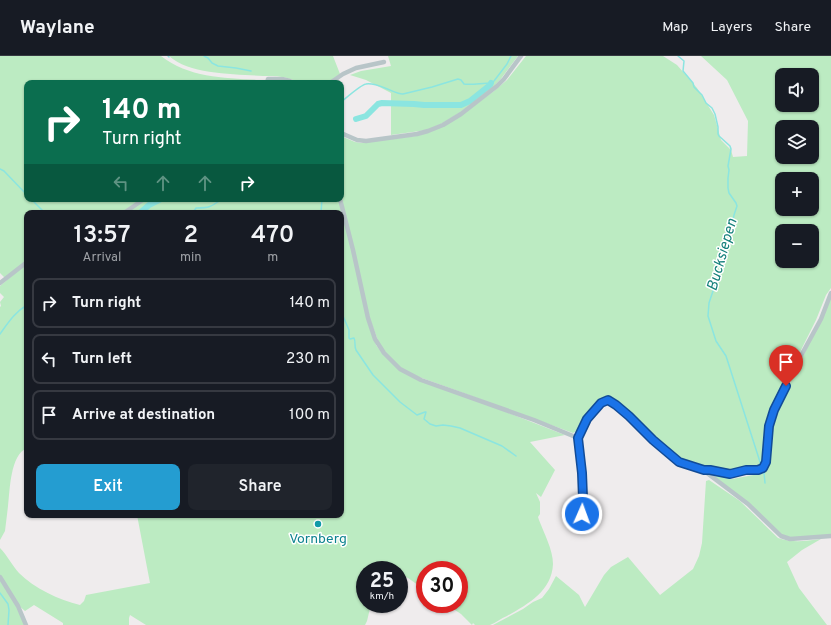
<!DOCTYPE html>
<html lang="en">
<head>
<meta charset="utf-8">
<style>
  body { margin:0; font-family:Overpass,sans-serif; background:#20242c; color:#f1f3f6; height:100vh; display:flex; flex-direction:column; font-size:15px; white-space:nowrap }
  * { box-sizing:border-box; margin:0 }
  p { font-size:13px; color:#9ea1a6 }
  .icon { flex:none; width:22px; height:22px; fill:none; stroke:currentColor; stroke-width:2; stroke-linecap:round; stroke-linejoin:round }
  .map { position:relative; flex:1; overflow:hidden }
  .panel { position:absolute; left:24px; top:154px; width:320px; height:308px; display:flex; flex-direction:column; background:#171b24; border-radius:8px; box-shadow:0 1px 3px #0004 }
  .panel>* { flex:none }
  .top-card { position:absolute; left:24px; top:24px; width:320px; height:122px; border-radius:8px; box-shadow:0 1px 3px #0004; background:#0b6e4f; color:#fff; overflow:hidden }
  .buttons { position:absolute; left:775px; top:12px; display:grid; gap:8px }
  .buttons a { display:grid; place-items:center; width:44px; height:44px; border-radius:8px; background:#171b24; box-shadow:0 1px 3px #0004; font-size:20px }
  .speed { position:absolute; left:356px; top:505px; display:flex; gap:8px; font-size:20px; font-weight:700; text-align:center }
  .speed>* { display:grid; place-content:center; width:52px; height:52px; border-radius:50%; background:#171b24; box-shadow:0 1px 3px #0004; line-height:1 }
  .speed small { font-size:10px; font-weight:400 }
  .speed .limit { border:6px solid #d22; background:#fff; color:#111 }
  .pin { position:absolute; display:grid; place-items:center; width:34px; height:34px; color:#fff; margin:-41px -17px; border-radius:50% 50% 50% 0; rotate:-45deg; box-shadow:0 0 4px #0007 }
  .pin .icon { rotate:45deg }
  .me { position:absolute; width:44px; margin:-22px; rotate:2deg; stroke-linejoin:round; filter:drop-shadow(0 0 3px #0008) }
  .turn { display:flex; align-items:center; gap:14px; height:84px; padding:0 12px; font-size:18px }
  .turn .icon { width:52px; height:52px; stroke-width:2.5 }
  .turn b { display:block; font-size:28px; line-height:34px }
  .lanes { display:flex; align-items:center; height:38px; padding:0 12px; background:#0003; justify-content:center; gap:20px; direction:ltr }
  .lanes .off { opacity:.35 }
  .eta { display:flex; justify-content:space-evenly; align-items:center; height:68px; text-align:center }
  .eta b { font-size:24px; font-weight:600; line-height:28px }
  .action { display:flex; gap:8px; margin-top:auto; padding:8px 12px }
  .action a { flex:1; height:46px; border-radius:8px; background:#249dd1; color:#fff; font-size:16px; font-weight:600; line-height:46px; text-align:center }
  .action a+a { background:#20242c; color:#f1f3f6 }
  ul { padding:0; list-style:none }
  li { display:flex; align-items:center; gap:12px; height:50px; margin:0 8px 6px; padding:0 4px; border:2px solid #363941; border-radius:8px }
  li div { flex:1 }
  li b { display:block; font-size:15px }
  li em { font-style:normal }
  header { display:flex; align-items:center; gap:24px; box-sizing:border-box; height:56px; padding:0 20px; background:#171b24; border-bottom:1px solid #363941 }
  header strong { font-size:19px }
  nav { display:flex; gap:22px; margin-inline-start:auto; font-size:14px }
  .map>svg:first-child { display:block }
</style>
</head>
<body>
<header>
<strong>Waylane</strong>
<nav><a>Map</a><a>Layers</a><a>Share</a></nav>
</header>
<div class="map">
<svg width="831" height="569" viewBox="0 0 831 569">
  <rect width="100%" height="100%" fill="#efeced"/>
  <!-- green -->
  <g fill="#bcebc2" fill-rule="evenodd">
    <path d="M0,0H161C189,22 225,22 259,24L261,27H27V143H141L121,157H27V205L5,222L0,217Z"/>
    <path d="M169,0H333L340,18L332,24L326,27H299C288,20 276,20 263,20C235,18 190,19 169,0Z"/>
    <polygon points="388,0 518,0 500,24 490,34 459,57 441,68 427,74 391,79 391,37 366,24 350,19 361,15 391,10"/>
    <path d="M526,0H663L677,9L697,32L714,59L721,84L731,94L733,101L747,100L748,65L727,24L701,0H831V232L826,239L816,264L789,318L768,369L764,406L758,413L746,411L727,416L680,405L654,383L631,359L617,346L610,342L602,343L585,361L577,375L573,377L458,335L419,321L401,313L380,290L370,263L341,140V80L355,86L361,87L416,80L459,61L494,35L507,24ZM782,19H812V49H782ZM782,71H812V101H782ZM782,123H812V153H782ZM782,175H812V205H782Z"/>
    <path d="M146,143H340L376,289L382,297L399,314L565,379L530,386L555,414L541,441L536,437L540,446V458L538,461L539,464C544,477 553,494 553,508C552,535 528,548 507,560C501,562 496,567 490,569C486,569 480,569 475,569L473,567L472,569L461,558L446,548H459V514H425V534L408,522L399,518V514H391L378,508L377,514H365V548H371L367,565L365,569H146L130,559L129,562V569H63V567L34,549L25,555L18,549L0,519V492C7,499 12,509 19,517C34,532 59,544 80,549L84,545L86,539L150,527L137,459H341V157H126Z"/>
    <path d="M27,207V392C10,399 10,434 8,450C7,459 6,467 5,475L0,484V251L1,250L0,246L4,241L0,237V230Z"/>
    <polygon points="831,239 831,479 793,482 783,480 711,419 713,418 732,423 759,418 764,414 767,411 772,369 777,354 820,265"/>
    <path d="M709,424L740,445L778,482C793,487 805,485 821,483L802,494L787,506L799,532L827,569H493L523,553L533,546L542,542L549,533L556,520L579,539L585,551L604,519L611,511L628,501L660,539L693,513L699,500L702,487L706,425Z"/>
    <polygon points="0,524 17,551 25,569 0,569"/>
  </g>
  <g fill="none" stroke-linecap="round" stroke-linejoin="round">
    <!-- stream -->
    <g stroke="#8be5e0" stroke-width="1.5">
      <polyline points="168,0 169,1"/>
      <polyline points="204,0 208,2 212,7 218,10 236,12 251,15"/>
      <polyline points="678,0 684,5 683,15 693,27 694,31 702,39 706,47 712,52 715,58 718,71 718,78 719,80 730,90 731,93 728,110 729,114 728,122 728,132 729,137 736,147 737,150 734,159 729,187 709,247 708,260 716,285 726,300 761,409"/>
      <path d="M341,46C346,42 362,28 366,28C372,27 380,30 385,32C391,34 396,38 403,38L432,31L458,23L461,24L464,28C472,29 482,27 491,27L494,25L507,8L511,0"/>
      <polyline points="0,113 4,115 27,139"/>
      <polyline points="31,143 43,155 43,157"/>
      <path d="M193,157L196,152C209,152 211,151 222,143"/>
      <polyline points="321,157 322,143"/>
      <polyline points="341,224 343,227 341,238"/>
      <path d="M341,253L343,260L349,274V282L350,283L354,282C356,286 354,290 356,294L373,319L400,346L417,359L425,356H426L424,363L430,368L436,370L443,369L451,370L460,372L502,390L516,400"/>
      <path d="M0,278C8,267 15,256 27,249"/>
      <polyline points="764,417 765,427"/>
      <polyline points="0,537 8,548 9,554 8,569"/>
    </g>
    <!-- canal -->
    <g stroke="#8be5e0" stroke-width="6">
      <polyline points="356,63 366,60 378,48 382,47 414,48 424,49 461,49 470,45 490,29 491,27"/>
      <polyline points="140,157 149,149 161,143"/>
    </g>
    <!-- minor -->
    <g stroke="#b8c5c8" stroke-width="4.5">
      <path d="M267,27L268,23C277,23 286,22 294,27"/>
      <polyline points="330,27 343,18 356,12 384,6"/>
      <polyline points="341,77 357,84 366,85 417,78 428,75 443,69 461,58 497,30 504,23 521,0"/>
      <polyline points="340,143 353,194 368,262 375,283 384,297 400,313 421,324 534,364 578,382"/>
      <polyline points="124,157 144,143"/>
      <polyline points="0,227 27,206"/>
      <polyline points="703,414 748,448 781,480 790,483 831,480"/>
      <polyline points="576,466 582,457 583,442 582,417 578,382 587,363 601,347 608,344 616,349 629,360 653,384 679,406 703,414 710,414 730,418 742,414 758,414 763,412 766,406 769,370 774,354 791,318 821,263 831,237"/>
      <polyline points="0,521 18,550 26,569"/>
    </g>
  </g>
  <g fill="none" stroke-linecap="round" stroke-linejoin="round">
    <defs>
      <polyline id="route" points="582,458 583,442 582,417 578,382 587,363 601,347 608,344 616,349 629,360 653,384 679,406 704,414 710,414 730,418 746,414 758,414 763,412 766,406 769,370 774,354 786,330"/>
    </defs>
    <!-- route casing -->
    <use href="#route" stroke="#114b97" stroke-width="10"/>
    <!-- route -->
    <use href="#route" stroke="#1a73e8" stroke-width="7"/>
  </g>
  <!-- markers -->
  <circle fill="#0f9aa8" stroke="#fff" stroke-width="1.5" cx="318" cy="468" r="4"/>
  <g text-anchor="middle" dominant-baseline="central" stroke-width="3" stroke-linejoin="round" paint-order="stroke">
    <!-- culture labels -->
    <g font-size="14" fill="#0d838f" stroke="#fff">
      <text x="318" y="483">Vornberg</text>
    </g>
    <!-- water labels -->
    <g font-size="15" font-style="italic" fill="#14807b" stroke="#fff">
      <text transform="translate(723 199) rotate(-74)">Bucksiepen</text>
    </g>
  </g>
</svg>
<div class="buttons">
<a><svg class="icon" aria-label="sound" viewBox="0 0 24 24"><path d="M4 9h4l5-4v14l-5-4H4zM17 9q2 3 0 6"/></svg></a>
<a><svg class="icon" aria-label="layers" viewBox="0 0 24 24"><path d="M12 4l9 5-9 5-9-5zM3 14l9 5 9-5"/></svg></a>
<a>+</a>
<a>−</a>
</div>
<div class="speed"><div>25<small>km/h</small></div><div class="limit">30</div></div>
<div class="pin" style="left:786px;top:330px;background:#d93025"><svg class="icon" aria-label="arrive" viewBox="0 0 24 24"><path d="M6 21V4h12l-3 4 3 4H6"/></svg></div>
<svg class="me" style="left:582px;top:458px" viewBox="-20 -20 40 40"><circle r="17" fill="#1a73e8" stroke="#fff" stroke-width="3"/><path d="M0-11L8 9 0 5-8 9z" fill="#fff"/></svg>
<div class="top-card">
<div class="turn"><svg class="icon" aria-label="right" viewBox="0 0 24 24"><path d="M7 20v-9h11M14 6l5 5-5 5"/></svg><div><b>140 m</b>Turn right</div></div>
<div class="lanes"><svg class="icon off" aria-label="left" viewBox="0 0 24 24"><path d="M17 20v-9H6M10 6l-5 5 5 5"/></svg><svg class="icon off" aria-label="ahead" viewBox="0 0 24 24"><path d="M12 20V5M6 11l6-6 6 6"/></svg><svg class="icon off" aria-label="ahead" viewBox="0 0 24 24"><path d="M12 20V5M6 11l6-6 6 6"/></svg><svg class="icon" aria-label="right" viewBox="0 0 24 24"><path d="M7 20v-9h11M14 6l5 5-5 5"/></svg></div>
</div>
<section class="panel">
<div class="eta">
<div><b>13:57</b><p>Arrival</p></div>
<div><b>2</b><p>min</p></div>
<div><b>470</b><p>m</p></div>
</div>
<ul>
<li><svg class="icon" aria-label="right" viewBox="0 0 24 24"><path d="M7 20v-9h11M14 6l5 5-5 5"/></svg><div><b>Turn right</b></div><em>140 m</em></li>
<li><svg class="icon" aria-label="left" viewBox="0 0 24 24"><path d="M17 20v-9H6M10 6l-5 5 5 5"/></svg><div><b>Turn left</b></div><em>230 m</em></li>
<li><svg class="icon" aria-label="arrive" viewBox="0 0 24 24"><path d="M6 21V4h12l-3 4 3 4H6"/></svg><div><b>Arrive at destination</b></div><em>100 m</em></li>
</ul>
<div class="action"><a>Exit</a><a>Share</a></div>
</section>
</div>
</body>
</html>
